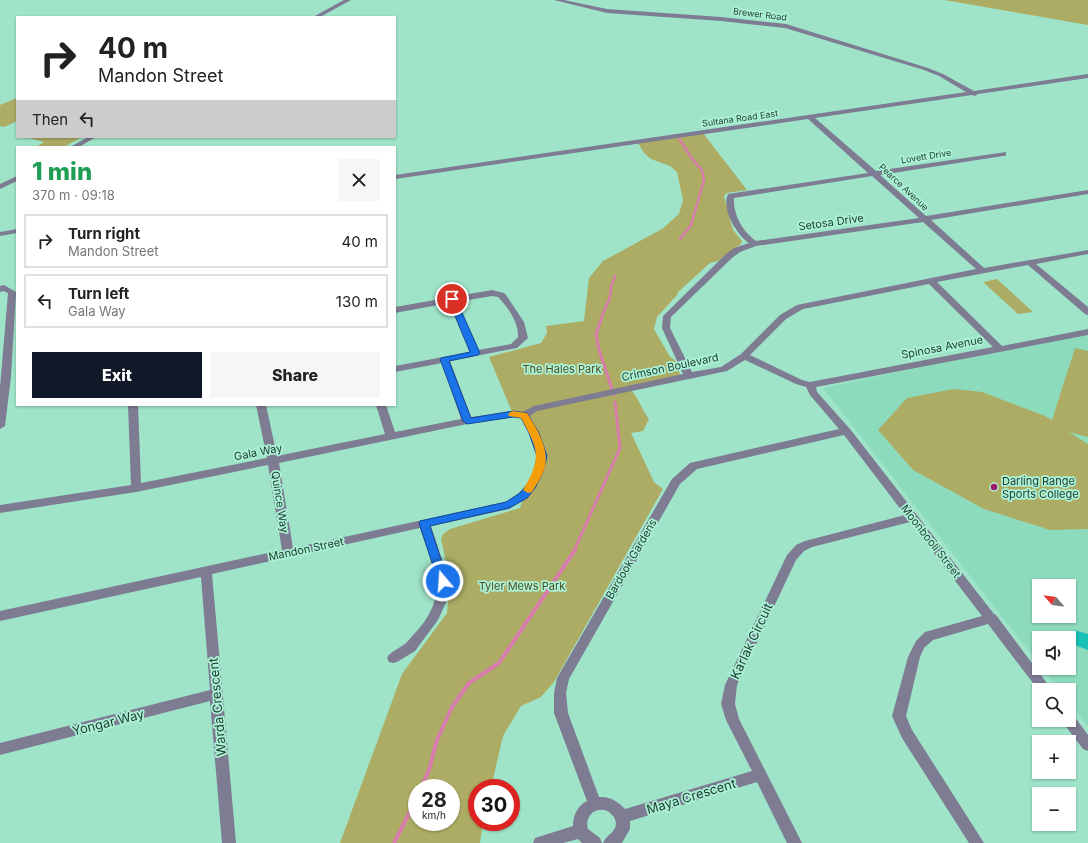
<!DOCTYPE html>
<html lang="en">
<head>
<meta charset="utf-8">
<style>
  body { margin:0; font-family:Inter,sans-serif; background:#f6f6f6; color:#222; height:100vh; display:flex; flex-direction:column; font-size:15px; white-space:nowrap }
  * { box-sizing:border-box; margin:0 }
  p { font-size:13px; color:#767676 }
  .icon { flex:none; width:22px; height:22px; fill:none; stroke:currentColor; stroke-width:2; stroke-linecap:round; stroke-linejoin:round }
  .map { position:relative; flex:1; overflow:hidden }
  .sheet { position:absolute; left:16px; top:146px; width:380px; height:260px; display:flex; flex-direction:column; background:#fff; border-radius:0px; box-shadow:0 1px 3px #0004 }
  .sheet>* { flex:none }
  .hud { position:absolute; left:16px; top:16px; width:380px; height:122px; border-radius:0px; box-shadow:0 1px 3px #0004; background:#fff; color:#222; overflow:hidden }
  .needle { width:26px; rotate:298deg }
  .tools { position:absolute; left:1032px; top:579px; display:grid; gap:8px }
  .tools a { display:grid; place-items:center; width:44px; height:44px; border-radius:0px; background:#fff; box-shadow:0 1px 3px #0004; font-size:20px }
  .speed { position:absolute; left:408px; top:779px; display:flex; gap:8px; font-size:20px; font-weight:700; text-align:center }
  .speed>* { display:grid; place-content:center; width:52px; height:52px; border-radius:50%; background:#fff; box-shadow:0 1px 3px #0004; line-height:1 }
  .speed small { font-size:10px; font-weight:400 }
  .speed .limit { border:6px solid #d22; background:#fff; color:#111 }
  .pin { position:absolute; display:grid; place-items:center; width:34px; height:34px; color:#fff; margin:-17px; border:2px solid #fff; border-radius:50%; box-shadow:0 1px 4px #0007 }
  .me { position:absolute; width:44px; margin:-22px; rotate:342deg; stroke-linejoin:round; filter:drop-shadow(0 0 3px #0008) }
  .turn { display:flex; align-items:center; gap:14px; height:84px; padding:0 16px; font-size:18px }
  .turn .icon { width:52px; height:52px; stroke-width:2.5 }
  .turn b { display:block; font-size:28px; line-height:34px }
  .then { display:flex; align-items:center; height:38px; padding:0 16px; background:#0003; gap:8px; font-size:15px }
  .round { display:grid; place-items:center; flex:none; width:42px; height:42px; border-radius:0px; background:#f6f6f6 }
  .headline { display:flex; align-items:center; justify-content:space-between; height:68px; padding:0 16px }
  h1 { font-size:24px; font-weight:800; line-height:30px; color:#1e9e55 }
  .cta { display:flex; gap:8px; margin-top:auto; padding:8px 16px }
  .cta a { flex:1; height:46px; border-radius:0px; background:#111827; color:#fff; font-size:16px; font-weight:800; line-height:46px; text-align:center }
  .cta a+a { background:#f6f6f6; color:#222 }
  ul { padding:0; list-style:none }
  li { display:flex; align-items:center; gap:12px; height:54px; margin:0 8px 6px; padding:0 8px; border:2px solid #e0e0e0; border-radius:0px }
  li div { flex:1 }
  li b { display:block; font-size:15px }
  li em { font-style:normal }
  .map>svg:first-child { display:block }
</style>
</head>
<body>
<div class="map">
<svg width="1088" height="843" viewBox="0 0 1088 843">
  <rect width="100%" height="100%" fill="#9fe4c9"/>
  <!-- built -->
  <path fill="#8ddbbd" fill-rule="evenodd" d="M1088,332V727L1069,702V690H1059L1042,668H1069V638H1039V664L823,388ZM1039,586H1069V616H1039Z"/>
  <!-- green -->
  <g fill="#adac64" fill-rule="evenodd">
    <polygon points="944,0 1088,0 1088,25"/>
    <polygon points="17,98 17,121 4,127 0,126 0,105"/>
    <path d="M703,133L747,190L727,193L724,196L733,230L742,241L741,244L718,261L710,263L677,293L678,294L657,317L654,329L670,357L675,360L681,378L629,388C639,398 641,408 649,419L643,431L631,433L654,482L663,489L554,682L541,697L521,706L503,736L491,788H477V822H483L480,843H340L402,674L447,613C450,589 447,562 441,539L443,534L450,529L520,508L524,496L542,456L524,415L513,414L489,357L541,343L547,333L546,326L584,321L589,278L603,261L662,229L679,214L683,200L677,172L670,166L651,159L644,153L638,143ZM417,788H451V822H417Z"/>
    <polygon points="31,137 82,137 64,147 36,147 44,142 29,138"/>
    <polygon points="997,279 1033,312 1018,314 983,282"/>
    <polygon points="1075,348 1088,351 1088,437 1069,432 1088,444 1088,529 1050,530 984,509 913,470 878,430 907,398 954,389 982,392 1045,416 1052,420"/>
  </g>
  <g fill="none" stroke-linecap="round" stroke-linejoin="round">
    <!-- stream-far3 -->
    <polyline stroke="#d77dac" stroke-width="2" points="678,137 681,141"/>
    <!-- stream-far2 -->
    <g stroke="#d77dac" stroke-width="2.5">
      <polyline points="680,239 691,225 704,180 702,170 693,160 680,140"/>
      <polyline points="600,321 610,297 611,287 615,276"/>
    </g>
    <!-- stream-far1 -->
    <g stroke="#d77dac" stroke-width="3">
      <polyline points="601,320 596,334 599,350 614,395"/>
      <polyline points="574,551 620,448 615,402"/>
    </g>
    <!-- stream -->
    <g stroke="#d77dac" stroke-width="4">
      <polyline points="421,788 429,770 437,740 452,707 469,683 499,663 575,550"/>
      <polyline points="394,843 417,798"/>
    </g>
  </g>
  <!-- building -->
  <polygon fill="#18c0b6" points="1074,630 1088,634 1088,650 1072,644"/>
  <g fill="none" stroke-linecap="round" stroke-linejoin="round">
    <!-- minor -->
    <g fill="#7d7c93" fill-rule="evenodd">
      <polygon points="344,0 351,0 320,17 313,17"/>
      <path d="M554,0H564L607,9L721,17L786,24L928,68L943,74L974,91L1088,74V78L978,94L975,96L972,95L815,118L876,171L1006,152V156H1003L880,175L926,216L1088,190V194L931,220L984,268L1088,250V254L1036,264L1088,307V315L1085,314L1028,265L937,282L1002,346L1088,329V335L816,387L817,392L850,429L994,614L996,615L1052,690L1039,691L988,624L933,640L924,648L920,657L906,716L912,730L984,843H969L902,738L892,716L908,657L916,641L925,632L982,616L910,522L812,547L804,551L796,560L737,685L735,704L739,719L802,843H787L757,782L630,821V829L622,843H603C607,833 621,831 614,817C611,814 608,810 604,810C592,808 585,819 588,829L600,838L602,843H582L578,839L563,843H533L535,838L573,826C573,816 577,806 587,801L554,713V693L557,678L672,479L690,463L839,429L810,395L806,387L796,384L745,360L727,371L537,411L530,416L544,445L547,460L542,476L528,498L509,509L431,526L449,581L448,598L438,620L415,651L397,662L393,663L389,662L387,658C391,650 402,648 408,641C415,633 424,624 429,614C446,585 429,557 420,528L212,574L236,843H222L210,701L0,755V743L210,690L201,577L0,621V611L282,550L268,465L136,492L0,513V505L131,485L128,405H138L141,483L267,458L256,405H266L277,456L385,434L376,405H386L395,432L461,419L442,363L395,372V366L470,352L449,303L395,313V307L492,290L504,293L506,295L524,322L528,338L517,348L450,361L471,417L513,411L522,412L534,406L683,374L662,328L663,316L726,254L734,248L749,243C737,235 721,209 728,194L868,173L808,119L395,179V175L966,92L939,76L924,70L785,28L721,21L607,13ZM872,176L919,218L756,241C743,232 733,215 734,198ZM923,222L976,269L797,305L780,315L741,354L721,367L692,372L670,328L671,317L732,258L740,252L756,246ZM929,284L993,347L810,382L802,380L750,355L786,319L803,309ZM492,296L498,297C508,307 519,323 518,337L511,344L478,350L457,302ZM513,417L521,418C527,429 536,442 537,455C539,475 522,493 506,502L293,548L279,463L467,424ZM844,435L905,515L805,541L796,545L787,555L725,685L721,704L726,720L752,771L625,809C619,802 610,796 599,797L568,713L566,693L569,679L680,484L697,469Z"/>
      <polygon points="88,137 96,137 79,147 70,147"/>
      <polygon points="17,176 17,181 0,189 0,184"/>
      <polygon points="17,229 17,233 0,236 0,232"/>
      <polygon points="4,285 16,292 11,377 5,426 0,429 0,387 8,293 3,291 0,292 0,286"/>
      <polygon points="1069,714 1074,716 1088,735 1088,751 1083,749 1064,724 1062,720 1069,720"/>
    </g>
  </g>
  <!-- route -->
  <polygon fill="#1a73e8" stroke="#114b97" points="450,297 452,297 456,299 480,353 478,355 449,361 471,418 513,411 527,413 539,433 547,456 543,472 535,488 527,498 509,508 430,526 448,581 447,584 439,584 438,581 419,523 420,521 506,502 520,493 528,483 534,472 537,456 529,433 521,418 513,417 467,424 463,421 440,359 441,358 470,352 448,299"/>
  <!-- slow -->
  <path fill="#f59e0b" d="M512,411L527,413C538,430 552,453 543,473C540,480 535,486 532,492L528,493L523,490C542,458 539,450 521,418L509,416L508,414Z"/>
  <!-- markers -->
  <circle fill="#9d1a6c" stroke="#acf2d6" stroke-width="1.5" cx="994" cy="487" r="4"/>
  <g text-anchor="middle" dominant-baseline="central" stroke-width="3.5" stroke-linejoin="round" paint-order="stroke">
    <!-- far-street labels -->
    <g font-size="9" fill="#1f3c32" stroke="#acf2d6">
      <text transform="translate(760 14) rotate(7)">Brewer Road</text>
      <text transform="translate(740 118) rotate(-8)">Sultana Road East</text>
      <text transform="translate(926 156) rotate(-9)">Lovett Drive</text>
      <text transform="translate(904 187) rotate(43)">Pearce Avenue</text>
    </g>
    <!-- street labels -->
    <g font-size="11" fill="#1f3c32" stroke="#acf2d6">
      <text transform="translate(831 222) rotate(-8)">Setosa Drive</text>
      <text transform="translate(942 347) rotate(-11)">Spinosa Avenue</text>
      <text transform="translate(670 367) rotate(-12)">Crimson Boulevard</text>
      <text transform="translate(258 452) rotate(-11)">Gala Way</text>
      <text transform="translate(280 502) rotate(81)">Quince Way</text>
      <text transform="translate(931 541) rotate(52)">Moonbooli Street</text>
      <text transform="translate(306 549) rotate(-12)">Mandon Street</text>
      <text transform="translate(631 559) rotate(-60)">Bardook Gardens</text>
    </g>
    <!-- park labels -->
    <g font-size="11" fill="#4e4e24" stroke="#acf2d6">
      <text x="562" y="369">The Hales Park</text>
      <text x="522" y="586">Tyler Mews Park</text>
    </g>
    <!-- poi labels -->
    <g font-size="11" fill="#1f3c32" stroke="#acf2d6" text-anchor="start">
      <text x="1002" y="481">Darling Range<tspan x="1002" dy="13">Sports College</tspan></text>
    </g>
    <!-- near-street labels -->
    <g font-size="13" fill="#1f3c32" stroke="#acf2d6">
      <text transform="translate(751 641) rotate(-65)">Karlak Circuit</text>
      <text transform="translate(217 707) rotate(-95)">Warda Crescent</text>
      <text transform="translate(108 722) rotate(-14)">Yongar Way</text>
      <text transform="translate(691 796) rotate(-17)">Maya Crescent</text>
    </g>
  </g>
</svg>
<div class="tools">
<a><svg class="needle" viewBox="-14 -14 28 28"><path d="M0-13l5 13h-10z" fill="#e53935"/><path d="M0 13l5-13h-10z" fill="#767676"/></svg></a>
<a><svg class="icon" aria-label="sound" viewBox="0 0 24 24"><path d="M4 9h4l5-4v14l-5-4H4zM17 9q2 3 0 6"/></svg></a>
<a><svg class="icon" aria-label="search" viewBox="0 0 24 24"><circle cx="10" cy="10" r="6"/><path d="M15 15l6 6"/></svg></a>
<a>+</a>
<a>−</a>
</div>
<div class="speed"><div>28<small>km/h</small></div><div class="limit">30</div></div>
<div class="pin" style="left:452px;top:299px;background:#d93025"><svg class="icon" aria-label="arrive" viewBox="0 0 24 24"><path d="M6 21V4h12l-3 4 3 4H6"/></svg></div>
<svg class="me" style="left:443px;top:581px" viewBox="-20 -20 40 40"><circle r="17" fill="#1a73e8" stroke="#fff" stroke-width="3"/><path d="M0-11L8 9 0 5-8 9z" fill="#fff"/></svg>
<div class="hud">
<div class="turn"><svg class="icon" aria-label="right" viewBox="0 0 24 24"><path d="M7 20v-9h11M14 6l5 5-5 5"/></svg><div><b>40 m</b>Mandon Street</div></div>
<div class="then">Then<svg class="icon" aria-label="left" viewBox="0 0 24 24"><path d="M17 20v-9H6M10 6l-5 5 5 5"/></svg></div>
</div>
<section class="sheet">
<div class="headline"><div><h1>1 min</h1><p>370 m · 09:18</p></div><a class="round"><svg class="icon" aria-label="close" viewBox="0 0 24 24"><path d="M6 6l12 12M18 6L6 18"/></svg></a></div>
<ul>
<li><svg class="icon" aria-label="right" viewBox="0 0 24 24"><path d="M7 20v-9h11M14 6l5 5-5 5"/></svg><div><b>Turn right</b><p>Mandon Street</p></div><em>40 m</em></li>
<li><svg class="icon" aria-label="left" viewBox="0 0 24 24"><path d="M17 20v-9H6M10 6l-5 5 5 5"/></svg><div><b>Turn left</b><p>Gala Way</p></div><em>130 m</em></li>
</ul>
<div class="cta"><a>Exit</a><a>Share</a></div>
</section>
</div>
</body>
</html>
